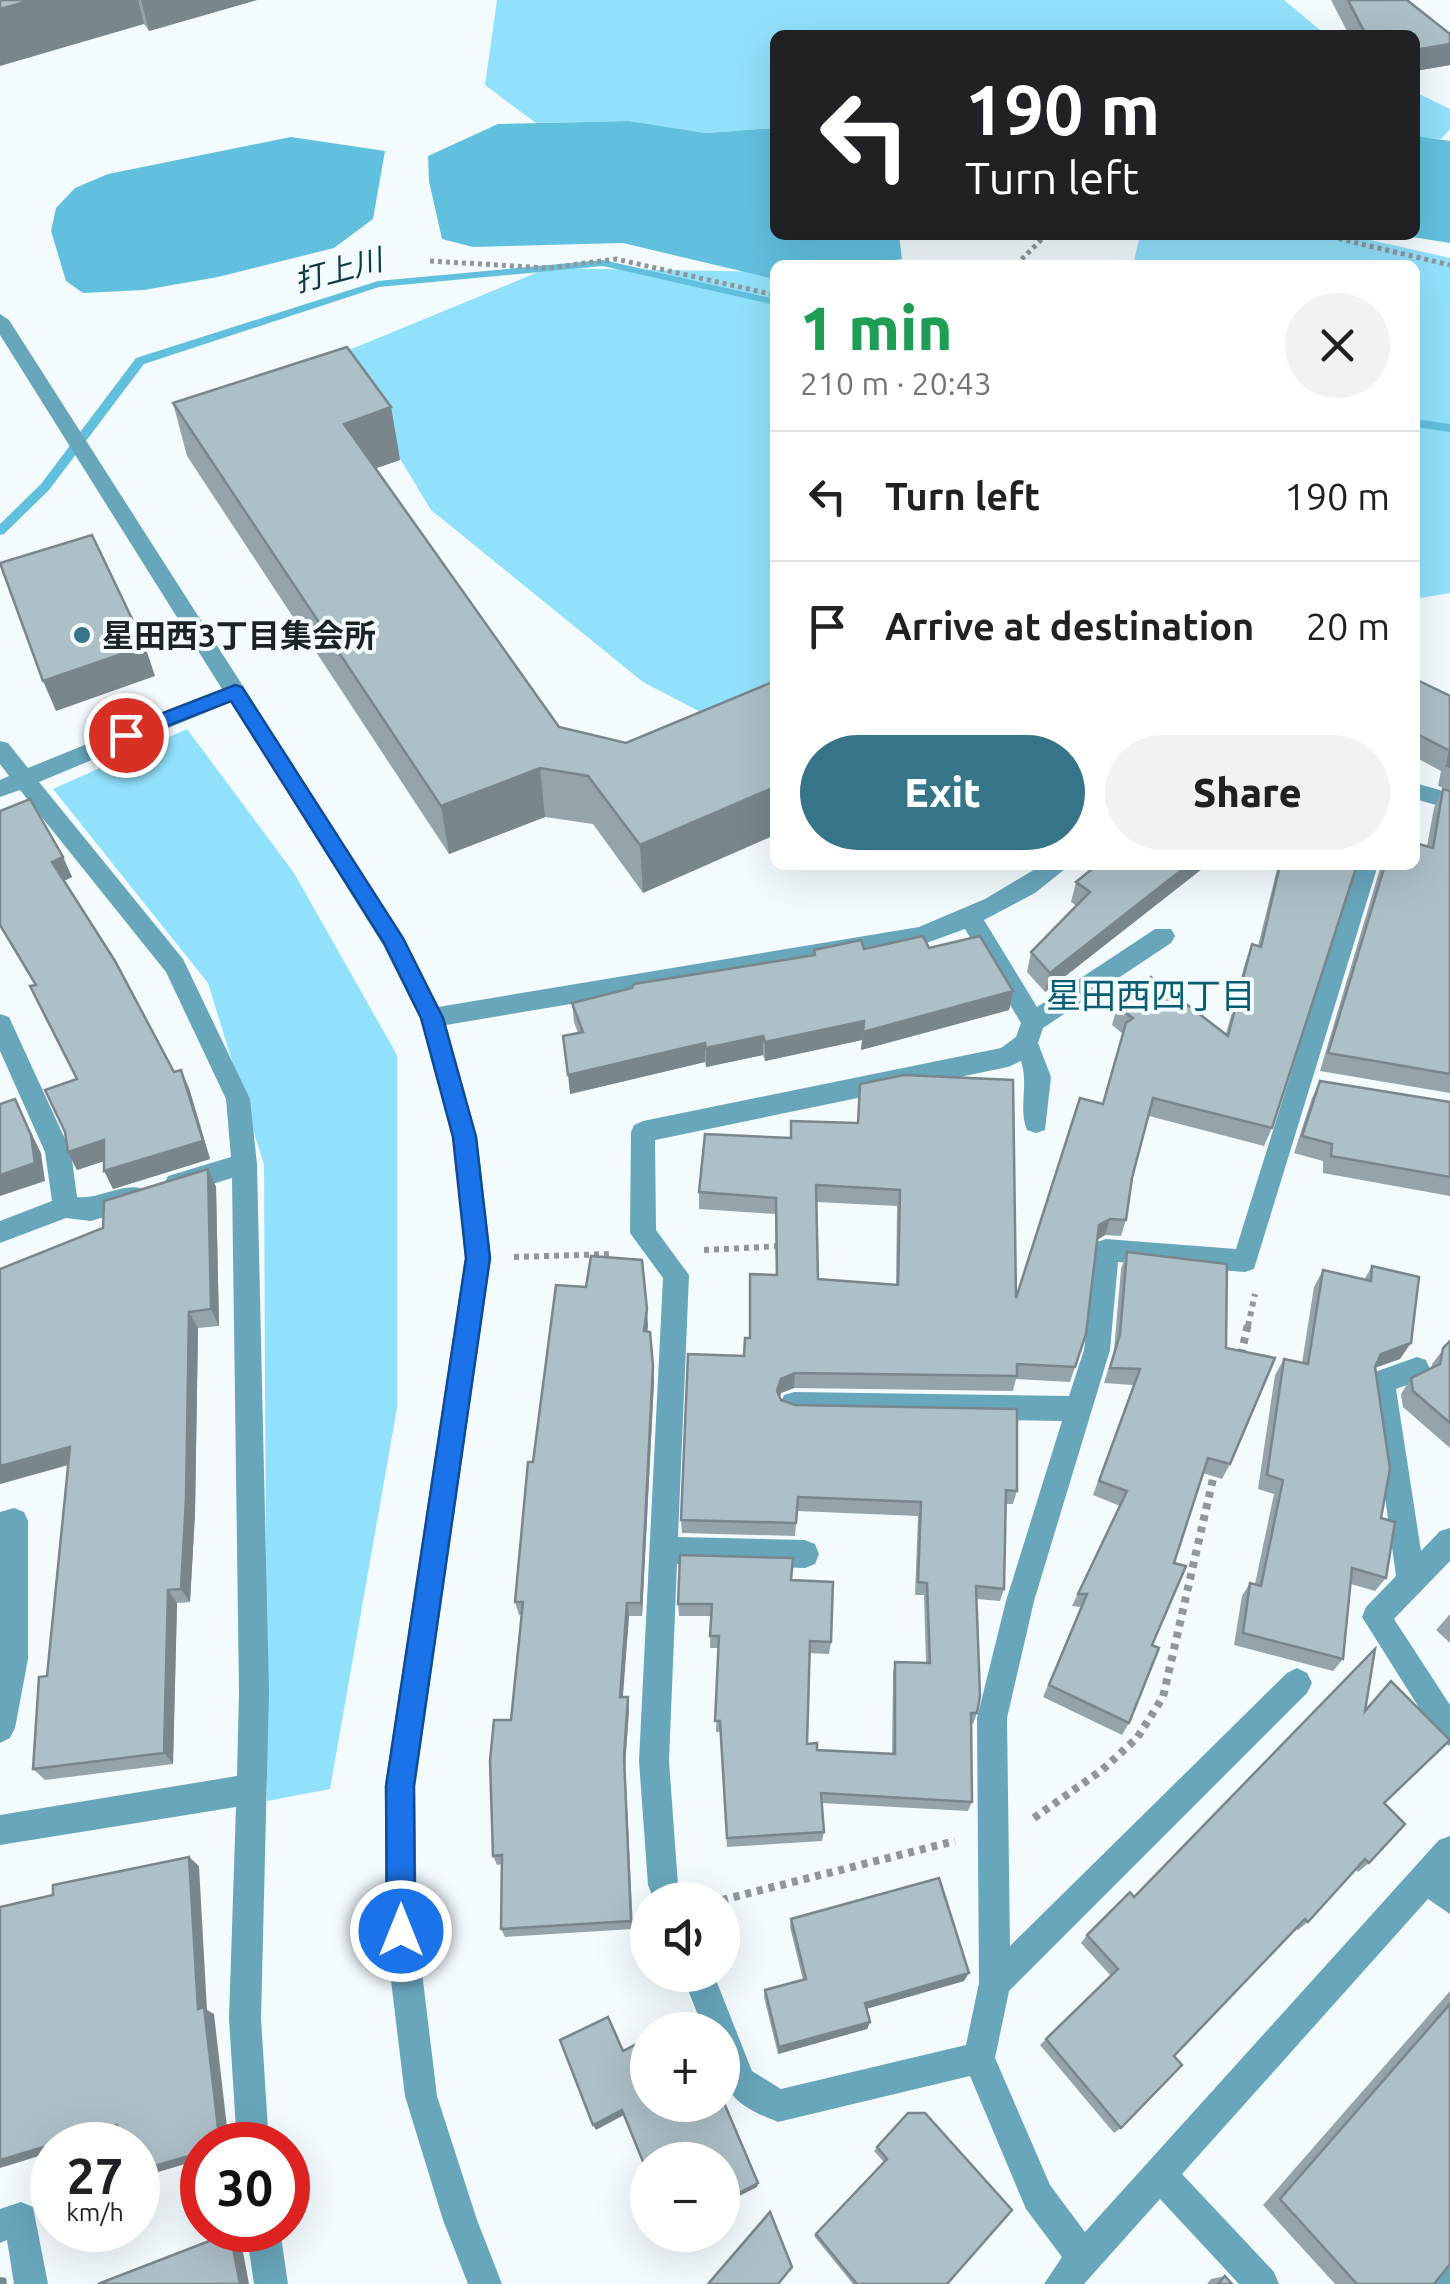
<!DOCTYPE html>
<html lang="en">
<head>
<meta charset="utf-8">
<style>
  body { margin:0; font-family:Ubuntu,"Noto Sans JP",sans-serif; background:#f2f2f2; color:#202124; height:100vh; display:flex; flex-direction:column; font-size:38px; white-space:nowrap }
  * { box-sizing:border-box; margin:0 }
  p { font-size:32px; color:#757577 }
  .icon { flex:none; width:55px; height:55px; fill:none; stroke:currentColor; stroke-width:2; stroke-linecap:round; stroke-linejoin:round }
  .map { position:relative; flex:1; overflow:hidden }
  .details { position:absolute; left:770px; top:260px; width:650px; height:610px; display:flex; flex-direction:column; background:#fff; border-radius:15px; box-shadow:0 10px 40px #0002 }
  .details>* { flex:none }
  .guide { position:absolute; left:770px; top:30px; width:650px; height:210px; border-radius:15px; box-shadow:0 10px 40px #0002; background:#202124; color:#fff; overflow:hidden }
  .buttons { position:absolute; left:630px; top:1882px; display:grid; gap:20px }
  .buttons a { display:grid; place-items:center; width:110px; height:110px; border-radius:50%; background:#fff; box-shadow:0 10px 40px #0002; font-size:50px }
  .speed { position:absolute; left:30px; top:2122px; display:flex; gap:20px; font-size:50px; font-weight:700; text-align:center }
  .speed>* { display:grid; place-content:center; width:130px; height:130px; border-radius:50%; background:#fff; box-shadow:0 10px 40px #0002; line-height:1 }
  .speed small { font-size:25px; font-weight:400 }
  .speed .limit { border:15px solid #d22; background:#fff; color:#111 }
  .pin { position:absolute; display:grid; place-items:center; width:85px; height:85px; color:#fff; margin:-42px; border:5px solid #fff; border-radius:50%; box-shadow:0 2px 10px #0007 }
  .me { position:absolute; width:110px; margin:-55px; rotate:0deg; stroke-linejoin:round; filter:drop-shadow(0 0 8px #0008) }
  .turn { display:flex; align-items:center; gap:35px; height:210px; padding:0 30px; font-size:45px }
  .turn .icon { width:130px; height:130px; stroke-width:2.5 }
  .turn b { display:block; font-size:70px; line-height:85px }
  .round { display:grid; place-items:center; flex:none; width:105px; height:105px; border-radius:52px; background:#f2f2f2 }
  .head { display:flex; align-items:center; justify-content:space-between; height:170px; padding:0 30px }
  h1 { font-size:60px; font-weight:800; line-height:75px; color:#1e9e55 }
  .primary-button { display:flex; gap:20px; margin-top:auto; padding:20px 30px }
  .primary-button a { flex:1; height:115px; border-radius:60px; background:#357489; color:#fff; font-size:40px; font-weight:800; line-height:115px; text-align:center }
  .primary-button a+a { background:#f2f2f2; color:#202124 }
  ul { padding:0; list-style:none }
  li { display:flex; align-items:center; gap:30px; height:130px; padding:0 30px; border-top:2px solid #e0e0e0 }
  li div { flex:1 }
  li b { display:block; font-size:38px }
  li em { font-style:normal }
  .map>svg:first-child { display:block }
</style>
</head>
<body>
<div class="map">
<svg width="1450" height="2284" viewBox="0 0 1450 2284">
  <rect width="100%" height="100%" fill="#f3fbfe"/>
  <!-- green -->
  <g fill="#91e1fd">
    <polygon points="497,0 1284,0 1326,35 775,35 775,128 706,133 629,121 536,123 485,85"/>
    <polygon points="1415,92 1450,109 1450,129 1441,139 1415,137"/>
    <polygon points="1140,235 1348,235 1450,258 1450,593 1415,599 1415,265 1133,265"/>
    <polygon points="548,268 775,272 775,751 643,682 431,510 337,355"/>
    <polygon points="187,729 294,873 397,1055 397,1408 330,1789 267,1801 264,1165 208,983 53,789"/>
  </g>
  <!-- water -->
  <g fill="#62c0df">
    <polygon points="629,121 706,133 775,128 775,235 899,235 902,259 863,265 775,265 774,279 623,243 473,247 442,239 429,181 428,156 498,124"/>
    <polygon points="1415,136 1450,141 1450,243 1400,235 1415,235"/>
    <polygon points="291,137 385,151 373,219 334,248 218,277 144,290 83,293 66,281 51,231 56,208 75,188 108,174"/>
  </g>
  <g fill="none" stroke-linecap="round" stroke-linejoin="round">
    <!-- stream -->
    <g fill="#62c0df" fill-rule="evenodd">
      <polygon points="603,260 775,299 775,305 603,266 379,287 144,364 49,490 4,534 0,535 0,524 41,484 136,358 378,281"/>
      <polygon points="1415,419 1450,424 1450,432 1415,427"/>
    </g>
    <!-- path-far2 -->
    <g stroke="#90979a" stroke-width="5" stroke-dasharray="4 4" stroke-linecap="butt">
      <polyline points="1323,235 1450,265"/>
      <polyline points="430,261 548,268 616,259 775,295"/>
      <polyline points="1016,265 1046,235"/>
    </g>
    <!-- path-far1 -->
    <g stroke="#90979a" stroke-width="6" stroke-dasharray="5 5" stroke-linecap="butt">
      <polyline points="704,1250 781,1246"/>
      <polyline points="514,1257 611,1254"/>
      <polyline points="1248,1326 1255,1294"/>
    </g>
    <!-- path -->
    <g stroke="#90979a" stroke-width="8" stroke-dasharray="6 6" stroke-linecap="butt">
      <polyline points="1241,1355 1248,1324"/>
      <polyline points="1034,1818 1102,1770 1137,1738 1163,1697 1215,1470"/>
      <polyline points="722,1900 955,1841"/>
    </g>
    <!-- minor -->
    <g fill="#68a6bc" fill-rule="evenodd">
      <path d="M0,314L9,320L400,932L438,1007L919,927L985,899L1042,865H1070L1035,893L984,920L1037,1007L1155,929H1171L1175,936L1171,943L1043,1028L1038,1043L1051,1077L1045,1130L1036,1133L1027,1130C1018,1109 1029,1084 1021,1061L1008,1067L655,1140L656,1230L689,1275L678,1537L805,1540L815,1544L819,1554L815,1564L805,1568L677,1564L669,1761L678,1885L684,1900H654L648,1885L639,1761L663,1278L630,1233L631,1132L634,1125L643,1121L1001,1048L1016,1037L1021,1023L965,929L921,945L446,1025L477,1137L491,1258L415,1786L417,1931L437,2096L477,2220L502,2284H468L443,2220L405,2096L385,1931V1786L465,1258L453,1137L420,1018L383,945L231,702L39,782L183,959L250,1099L257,1164L269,1692L261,2019L269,2145H237L229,2019L236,1807L0,1845V1815L237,1776L239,1692L232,1178L177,1195L168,1192L164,1184L168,1176L231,1157L226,1099L166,972L20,790L0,797V780L9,776L0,764V741L8,743L28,768L222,689L0,335Z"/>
      <polygon points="1415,783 1450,793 1450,809 1415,799"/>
      <path d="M1356,865H1378L1254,1269L1245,1272L1118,1262L1110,1350L1034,1601L1007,1718L1010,1946L1287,1673L1297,1668L1307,1673L1312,1683L1307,1693L1009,1991L995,2058L1050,2185L1085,2232L1439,1840L1450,1836V1914L1428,1899L1182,2174L1274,2272L1279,2284H1239L1160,2199L1084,2284H1044L1062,2257L1026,2209L970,2076L778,2122C721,2099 722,2087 722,2030H704L682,1975H714L752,2071L781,2089L966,2045L979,1983L977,1718L1006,1601L1062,1421L794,1416L784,1413L780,1404L784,1395L794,1392L1069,1396L1084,1350L1097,1242L1106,1239L1236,1249Z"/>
      <path d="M0,1014L9,1017L71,1152L77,1197C99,1200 123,1182 143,1189L147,1197L143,1205L91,1221L66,1218L0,1243V1221L52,1201L45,1152L0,1051Z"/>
      <polygon points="1417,1357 1426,1360 1430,1369 1426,1378 1396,1389 1421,1551 1440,1531 1450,1528 1450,1561 1394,1619 1450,1705 1450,1746 1440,1741 1362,1617 1366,1607 1396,1576 1369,1382 1372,1373"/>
      <polygon points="14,1508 24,1512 28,1521 28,1659 15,1728 10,1738 0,1743 0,1512"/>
      <polygon points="21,2202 33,2207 48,2284 14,2284 7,2240 0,2243 0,2209"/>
      <polygon points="246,2230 280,2230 288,2284 254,2284"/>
      <polygon points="1450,2262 1450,2284 1429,2284 1438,2267"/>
    </g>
  </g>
  <!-- wall -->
  <g fill="#95a4ab" fill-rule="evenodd">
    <polygon points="0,0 257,0 149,31 144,24"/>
    <polygon points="1331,0 1407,0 1450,34 1450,65 1415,71 1415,35 1349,35"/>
    <polygon points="173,403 391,407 400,460 375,468 559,727 626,743 775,681 643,893 593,824 545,817 449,854 187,456"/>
    <polygon points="1415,679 1450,696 1450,790 1438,786 1441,771 1415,757"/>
    <polygon points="1443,789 1450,791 1450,1093 1320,1071 1381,865 1415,865 1427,846 1434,808"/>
    <polygon points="0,811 63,857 72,877 64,881 174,1072 189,1088 210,1159 113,1189 104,1161 77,1170 68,1152 77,1079 35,985 0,926"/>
    <polygon points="1097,865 1207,865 1045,992 1027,972 1031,952 1077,906 1071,902 1076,882"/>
    <path d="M1278,865H1357L1272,1128L1264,1146L1149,1116L1132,1178L1126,1220L1121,1236L1105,1235L1097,1240L1086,1334L1070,1382L1016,1379L1013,1391L794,1388L781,1393L780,1396L781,1400L1017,1491L1013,1504H1006L1004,1589L1000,1601L977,1599V1713L973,1724H971L972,1802L968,1811L821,1803L824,1832L822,1841L727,1847L720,1732H716L718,1648H710L711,1616H679L678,1604L791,1580L831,1642L829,1654L809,1653L807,1744L817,1750L892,1754L893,1673L895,1662L926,1663L924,1595H915L918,1516L797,1511L795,1536L682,1533L681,1520L750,1338L776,1275L775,1214L699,1209V1192L790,1138L791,1121L857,1123L860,1084L1016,1298L1103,1104L1123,1034L1112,1025L1117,1007L1226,1034L1245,963L1252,944L1258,946ZM816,1202L897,1206L896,1285L818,1279Z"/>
    <polygon points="929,948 1013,991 1009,1010 861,1050 862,1040 765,1061 763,1055 706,1067 705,1062 570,1094 578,1033 574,1022 572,1003 814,955 814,950"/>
    <polygon points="1320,1081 1450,1102 1450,1196 1323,1173 1323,1161 1294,1153 1312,1098"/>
    <polygon points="208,1169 216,1187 219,1326 198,1328 195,1513 190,1602 177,1603 173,1764 45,1780 33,1769 47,1676 69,1465 0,1484 0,1269 103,1228"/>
    <polygon points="1127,1252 1226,1348 1230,1464 1222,1479 1203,1473 1174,1563 1129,1723 1122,1735 1043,1697 1081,1607 1072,1606 1120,1506 1093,1495 1133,1385 1104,1383 1114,1350 1121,1269"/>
    <polygon points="1372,1266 1400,1359 1375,1368 1381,1518 1386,1578 1375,1591 1351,1584 1343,1659 1333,1671 1234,1645 1242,1596 1250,1583 1255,1584 1274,1494 1258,1489 1275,1375 1284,1359 1302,1363 1314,1287 1323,1270 1364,1280"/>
    <polygon points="648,1325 647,1332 654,1381 642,1616 629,1616 622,1697 629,1709 625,1767 633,1929 505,1937 501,1929 502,1864 497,1865 493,1856 511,1720 522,1615 519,1615 515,1602 533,1462"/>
    <polygon points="1450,1341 1450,1448 1403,1407 1401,1394 1411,1378 1431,1368 1432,1364"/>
    <polygon points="1450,1614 1450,1643 1436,1630"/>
    <polygon points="1365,1710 1384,1803 1369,1863 1358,1872 1356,1870 1308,1922 1298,1930 1296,1929 1174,2056 1121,2128 1114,2133 1040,2045 1111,1976 1081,1943 1087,1935 1134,1897"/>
    <polygon points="791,1919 964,1981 866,2009 870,2022 867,2029 778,2054 764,1997 765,1990 803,1980 790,1927"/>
    <polygon points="1450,1991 1450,2264 1434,2284 1335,2284 1263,2205"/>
    <polygon points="908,2113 947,2284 853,2284 814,2236 884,2162 874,2151"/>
    <polygon points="1225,2276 1232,2284 1207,2284 1211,2279"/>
  </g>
  <!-- shaded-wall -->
  <g fill="#79868b">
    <polygon points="32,0 138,0 144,24 0,66 0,9"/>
    <polygon points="141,0 257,0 149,31"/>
    <polygon points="1450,44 1450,65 1415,71 1415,50"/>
    <polygon points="391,407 400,460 354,476 344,424"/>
    <polygon points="145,646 155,676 56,711 43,681"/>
    <polygon points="540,768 545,817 449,854 441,806"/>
    <polygon points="775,787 775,835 643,893 640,845"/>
    <polygon points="63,857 72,877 61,882 52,862"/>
    <polygon points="1188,865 1207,865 1045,992 1050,973"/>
    <polygon points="1013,991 1009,1010 861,1050 863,1032"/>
    <polygon points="864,1021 862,1040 765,1061 765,1042"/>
    <polygon points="763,1036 763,1055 706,1067 706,1048"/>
    <polygon points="705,1043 705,1062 570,1094 568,1075"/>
    <polygon points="181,1070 189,1088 210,1159 113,1189 104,1171"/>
    <polygon points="15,1099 41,1153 45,1181 0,1196 0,1175"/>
    <polygon points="104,1140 113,1158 77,1170 68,1152"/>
    <polygon points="208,1169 216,1187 219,1326 211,1309"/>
    <polygon points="1110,1219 1105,1235 1093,1242 1099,1225"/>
    <polygon points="647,1309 648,1325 645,1347 644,1331"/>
    <polygon points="189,1312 198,1328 195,1513 190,1602 181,1589"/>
    <polygon points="1411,1343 1400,1359 1371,1369 1381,1354"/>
    <polygon points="653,1366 654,1381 642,1616 641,1603"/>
    <polygon points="795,1373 794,1388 781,1393 777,1406 777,1391 781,1379"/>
    <polygon points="70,1447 81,1461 0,1484 0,1466"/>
    <polygon points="168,1590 177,1603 173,1764 164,1753"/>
    <polygon points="627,1603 629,1616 622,1709 620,1697"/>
    <polygon points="628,1697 629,1709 625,1767 633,1929 624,1756"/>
    <polygon points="189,1857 199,1866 207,2010 214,2014 229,2145 220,2145 198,2009"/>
    <polygon points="969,1973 964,1981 862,2010 865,2003"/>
    <polygon points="870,2022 867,2029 778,2054 779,2047"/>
    <polygon points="622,2110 624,2115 596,2130 593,2125"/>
    <polygon points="117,2125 128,2129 77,2145 52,2145 52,2152 0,2168 0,2160"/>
    <polygon points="202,2152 202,2159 138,2178 138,2171"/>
    <polygon points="758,2183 757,2187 722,2205 722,2202"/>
    <polygon points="230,2233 240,2236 249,2284 240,2284"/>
    <polygon points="0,2277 6,2278 7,2284 0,2284"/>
  </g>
  <!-- building -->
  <g fill="#adbfc7" stroke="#79868b" stroke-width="2.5" fill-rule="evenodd">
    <polygon points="0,0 32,0 0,9"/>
    <polygon points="1348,0 1407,0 1450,34 1450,44 1415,50 1415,35 1366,35"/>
    <polygon points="347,347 391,407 344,424 559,727 626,743 775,681 775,787 640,845 588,776 540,768 441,806 173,403"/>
    <polygon points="92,535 145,646 43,681 0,563"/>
    <polygon points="1415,679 1450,696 1450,767 1447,766 1450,751 1415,733"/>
    <polygon points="1443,789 1450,791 1450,1074 1328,1053 1385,865 1415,865 1415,843 1433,848"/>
    <polygon points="30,799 63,857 52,862 115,961 174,1072 181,1070 203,1141 104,1171 104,1140 68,1152 65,1132 45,1090 77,1079 30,986 36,985 0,925 0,811"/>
    <polygon points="1097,865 1188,865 1050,973 1031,952 1090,892 1076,882"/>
    <path d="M1280,865H1357L1272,1128L1153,1098L1132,1178L1126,1220L1110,1219L1099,1225L1086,1334L1075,1367L1017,1364V1376L795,1373L781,1379L777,1391L781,1400L795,1405L1017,1409V1491L1006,1490L1004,1589L976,1586L980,1696L977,1713H971L972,1802L821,1793L824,1832L727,1838L720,1721H715L719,1636H710L712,1604H678L680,1555L793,1558L791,1580L833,1582L831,1642L810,1641L807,1744L817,1743V1750L895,1754V1662L930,1663L927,1583L918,1582L921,1502L798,1497L796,1523L681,1520L688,1354L744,1356L745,1338H750V1274L777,1275L776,1198L699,1192L705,1134L791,1138V1121L858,1123L860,1084L904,1075L1013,1080L1016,1298L1080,1098L1103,1104L1126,1023L1133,1018L1117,1007L1151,977L1228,1036L1252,944L1261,947ZM816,1185L900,1190L898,1285L818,1279Z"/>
    <polygon points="923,936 929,948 980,936 1013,991 863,1032 864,1021 765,1042 763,1036 706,1048 705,1043 568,1075 563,1036 583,1032 572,1003 632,988 634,984 815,955 814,950 861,940 864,949"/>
    <polygon points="1320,1081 1450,1102 1450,1177 1331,1156 1332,1144 1302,1136"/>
    <polygon points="15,1099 31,1135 35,1163 0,1175 0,1104"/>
    <polygon points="208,1169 211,1309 189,1312 186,1499 181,1589 168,1590 164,1753 33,1769 39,1677 47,1676 70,1447 0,1466 0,1269 103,1228 104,1201"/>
    <polygon points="1127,1252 1227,1264 1226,1348 1275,1358 1230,1464 1208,1458 1174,1563 1186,1566 1152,1645 1159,1648 1129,1723 1049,1685 1087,1594 1078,1594 1127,1491 1099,1481 1140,1369 1110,1368 1120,1334"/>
    <polygon points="591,1256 642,1260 647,1309 644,1331 650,1332 653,1366 641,1603 627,1603 620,1697 628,1697 624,1756 631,1921 501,1929 502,1855 493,1856 490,1761 494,1720 511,1720 523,1602 515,1602 528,1462 533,1462 556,1285 586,1287"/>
    <polygon points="1372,1266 1419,1277 1411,1343 1381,1354 1375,1367 1390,1469 1381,1518 1395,1522 1386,1578 1352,1568 1343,1659 1243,1633 1250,1583 1261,1586 1283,1480 1267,1475 1284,1359 1308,1364 1323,1270 1371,1281"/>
    <polygon points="1450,1341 1450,1423 1413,1391 1411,1378 1440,1364 1443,1348"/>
    <polygon points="1375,1649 1365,1711 1391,1681 1450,1740 1384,1803 1405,1824 1369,1863 1365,1859 1308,1922 1305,1919 1174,2056 1182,2065 1121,2128 1046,2039 1118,1969 1087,1935 1130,1892 1134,1897"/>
    <polygon points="189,1857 198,2009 204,2007 220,2145 202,2145 202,2152 138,2171 138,2145 118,2145 117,2125 0,2160 0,1907 53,1895 53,1885"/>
    <polygon points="939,1878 969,1973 865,2003 870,2022 779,2047 765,1990 806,1979 791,1919"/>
    <polygon points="1450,2004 1450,2264 1434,2284 1357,2284 1280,2199"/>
    <polygon points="608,2017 623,2051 648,2038 648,2105 722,2105 722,2098 758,2183 722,2202 722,2160 648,2160 648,2174 622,2110 593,2125 560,2040"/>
    <polygon points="681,2022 684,2030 664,2030"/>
    <polygon points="908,2113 925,2113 1012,2210 947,2284 857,2284 816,2234 887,2159 877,2147"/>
    <polygon points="770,2212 792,2267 778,2284 708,2284"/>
    <polygon points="230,2233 240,2284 98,2284"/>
    <polygon points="1225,2276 1232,2284 1218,2284"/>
  </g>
  <!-- route -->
  <polygon fill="#1a73e8" stroke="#114b97" stroke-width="2.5" points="235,685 242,687 403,938 443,1018 476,1137 490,1258 414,1786 415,1931 411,1941 401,1945 391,1941 387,1931 386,1786 466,1258 453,1137 421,1018 384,943 231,701 126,742 117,735 119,730"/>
  <!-- markers -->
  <circle fill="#357489" stroke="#f3fbfe" stroke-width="4" cx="82" cy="635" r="10"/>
  <g text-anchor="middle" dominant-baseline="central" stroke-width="8" stroke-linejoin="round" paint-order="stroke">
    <!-- far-water labels -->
    <g font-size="30" font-style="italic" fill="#0d3946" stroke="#f3fbfe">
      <text transform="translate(338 270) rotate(-15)">打上川</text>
    </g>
    <!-- poi labels -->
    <g font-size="32" font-weight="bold" fill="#1c2326" stroke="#f3fbfe" text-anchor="start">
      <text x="102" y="635">星田西3丁目集会所</text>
    </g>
    <!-- neighbourhood labels -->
    <g font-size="35" fill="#085d74" stroke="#f3fbfe">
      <text x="1151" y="995">星田西四丁目</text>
    </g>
  </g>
</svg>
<div class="buttons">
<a><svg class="icon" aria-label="sound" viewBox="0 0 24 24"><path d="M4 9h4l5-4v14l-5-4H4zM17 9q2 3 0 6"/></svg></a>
<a>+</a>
<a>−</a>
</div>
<div class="speed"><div>27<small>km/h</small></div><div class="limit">30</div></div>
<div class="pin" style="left:126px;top:735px;background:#d93025"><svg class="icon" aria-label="arrive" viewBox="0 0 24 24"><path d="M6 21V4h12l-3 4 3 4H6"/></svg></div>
<svg class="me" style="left:401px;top:1931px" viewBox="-20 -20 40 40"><circle r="17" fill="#1a73e8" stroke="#fff" stroke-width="3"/><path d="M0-11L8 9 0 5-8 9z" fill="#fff"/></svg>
<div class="guide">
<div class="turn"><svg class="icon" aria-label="left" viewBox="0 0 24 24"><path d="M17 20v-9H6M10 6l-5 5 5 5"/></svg><div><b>190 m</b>Turn left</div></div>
</div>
<section class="details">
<div class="head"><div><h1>1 min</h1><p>210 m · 20:43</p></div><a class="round"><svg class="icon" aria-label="close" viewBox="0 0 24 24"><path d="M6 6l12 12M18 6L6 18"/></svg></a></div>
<ul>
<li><svg class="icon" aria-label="left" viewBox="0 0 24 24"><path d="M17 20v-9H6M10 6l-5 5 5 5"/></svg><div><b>Turn left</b></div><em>190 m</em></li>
<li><svg class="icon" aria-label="arrive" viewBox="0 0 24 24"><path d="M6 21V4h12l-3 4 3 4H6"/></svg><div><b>Arrive at destination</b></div><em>20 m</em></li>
</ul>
<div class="primary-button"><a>Exit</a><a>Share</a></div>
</section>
</div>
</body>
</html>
